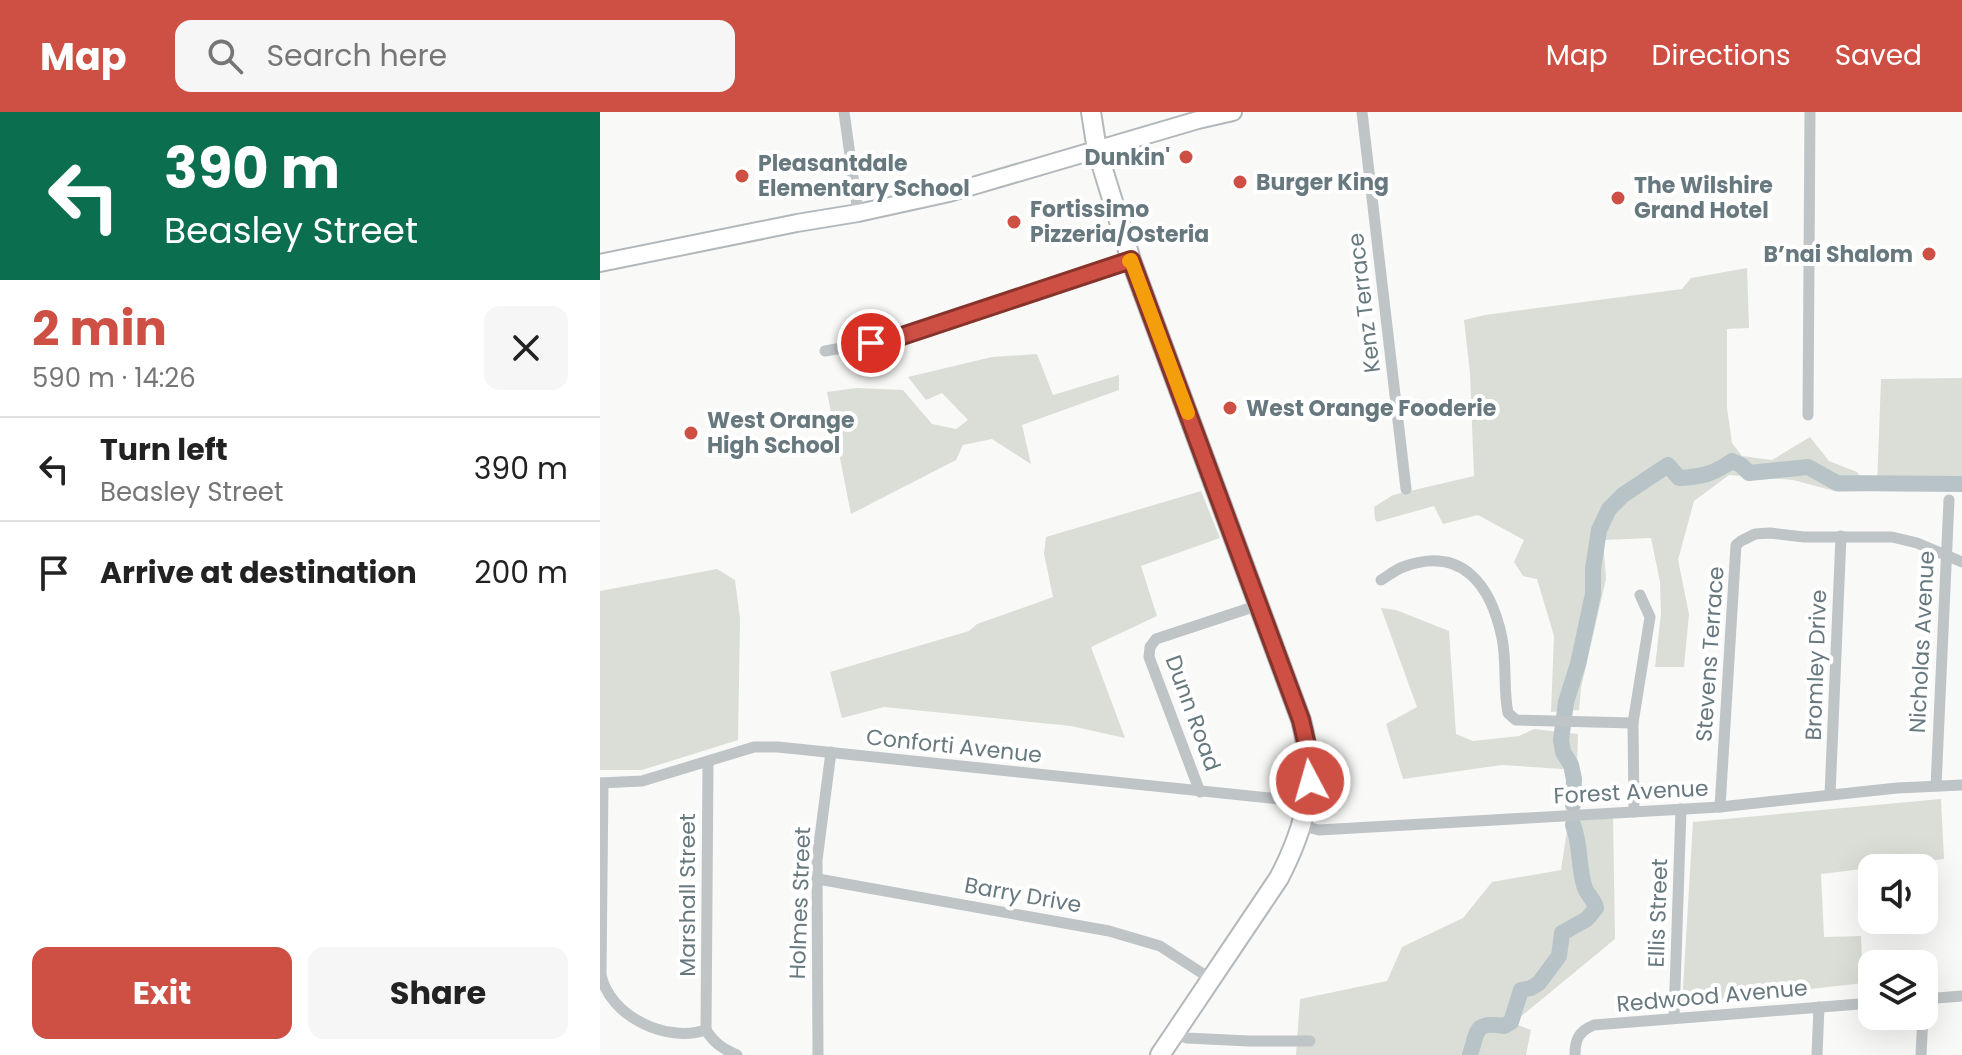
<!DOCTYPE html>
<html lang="en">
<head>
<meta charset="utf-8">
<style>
  body { margin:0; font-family:Poppins,sans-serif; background:#f6f6f6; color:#222; height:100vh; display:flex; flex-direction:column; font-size:30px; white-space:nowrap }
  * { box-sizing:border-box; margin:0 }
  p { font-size:26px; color:#767676 }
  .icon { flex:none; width:44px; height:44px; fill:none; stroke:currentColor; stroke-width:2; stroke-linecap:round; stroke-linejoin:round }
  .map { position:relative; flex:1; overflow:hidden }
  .panel { display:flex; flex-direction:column; background:#fff; width:600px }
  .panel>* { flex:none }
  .banner { background:#0b6e4f; color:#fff; overflow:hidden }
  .buttons { position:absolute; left:1258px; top:742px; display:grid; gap:16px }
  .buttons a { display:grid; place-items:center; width:80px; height:80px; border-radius:16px; background:#fff; box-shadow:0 8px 32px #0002; font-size:40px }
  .pin { position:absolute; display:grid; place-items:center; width:68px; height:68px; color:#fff; margin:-34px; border:4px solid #fff; border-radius:50%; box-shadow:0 2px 8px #0007 }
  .me { position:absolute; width:88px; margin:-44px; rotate:354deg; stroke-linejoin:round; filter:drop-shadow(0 0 6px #0008) }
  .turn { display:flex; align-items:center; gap:28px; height:168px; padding:0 32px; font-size:36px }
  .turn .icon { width:104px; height:104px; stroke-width:2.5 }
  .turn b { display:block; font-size:56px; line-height:68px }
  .round { display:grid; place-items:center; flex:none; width:84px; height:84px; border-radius:16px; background:#f6f6f6 }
  .headline { display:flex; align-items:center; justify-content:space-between; height:136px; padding:0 32px }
  h1 { font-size:48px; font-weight:700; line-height:60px; color:#ce4f43 }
  .action { display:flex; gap:16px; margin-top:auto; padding:16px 32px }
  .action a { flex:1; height:92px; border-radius:16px; background:#ce4f43; color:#fff; font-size:32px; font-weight:700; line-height:92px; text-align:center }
  .action a+a { background:#f6f6f6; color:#222 }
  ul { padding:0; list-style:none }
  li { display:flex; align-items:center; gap:24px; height:104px; padding:0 32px; border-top:2px solid #e0e0e0 }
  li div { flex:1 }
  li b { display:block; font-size:30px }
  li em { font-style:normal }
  header { display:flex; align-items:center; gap:48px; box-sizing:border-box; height:112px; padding:0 40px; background:#ce4f43; color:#fff }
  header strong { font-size:38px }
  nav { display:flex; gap:44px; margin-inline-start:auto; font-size:28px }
  .search { width:560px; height:72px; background:#f6f6f6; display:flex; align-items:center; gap:20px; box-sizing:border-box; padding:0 28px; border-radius:16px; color:#767676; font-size:30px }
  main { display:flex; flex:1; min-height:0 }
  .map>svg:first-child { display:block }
</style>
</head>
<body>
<header>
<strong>Map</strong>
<div class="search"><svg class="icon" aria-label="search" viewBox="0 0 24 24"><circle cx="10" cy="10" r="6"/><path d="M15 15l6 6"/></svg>Search here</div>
<nav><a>Map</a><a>Directions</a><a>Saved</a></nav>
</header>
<main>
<section class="panel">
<div class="banner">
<div class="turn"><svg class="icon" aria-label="left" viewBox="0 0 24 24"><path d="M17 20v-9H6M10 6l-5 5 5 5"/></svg><div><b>390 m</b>Beasley Street</div></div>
</div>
<div class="headline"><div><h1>2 min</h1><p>590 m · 14:26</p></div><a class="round"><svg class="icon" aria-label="close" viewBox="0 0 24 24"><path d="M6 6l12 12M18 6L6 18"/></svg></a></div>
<ul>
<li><svg class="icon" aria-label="left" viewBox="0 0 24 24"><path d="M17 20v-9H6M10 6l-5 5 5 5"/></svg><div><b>Turn left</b><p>Beasley Street</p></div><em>390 m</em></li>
<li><svg class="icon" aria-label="arrive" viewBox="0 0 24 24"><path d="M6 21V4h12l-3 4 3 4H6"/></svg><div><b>Arrive at destination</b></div><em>200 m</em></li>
</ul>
<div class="action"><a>Exit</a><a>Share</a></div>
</section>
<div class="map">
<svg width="1362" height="943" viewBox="0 0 1362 943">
  <rect width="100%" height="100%" fill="#f9f9f8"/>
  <!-- green -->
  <g fill="#daded7">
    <polygon points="1147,156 1149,216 1127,217 1127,296 1132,331 1142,344 1172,348 1210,325 1229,349 1257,360 1270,379 1238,380 1193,368 1129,363 1094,389 1078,448 1089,502 1084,555 1055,555 1061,502 1060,470 1051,426 1003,428 1006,467 981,576 979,598 951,600 954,524 937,467 923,464 914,450 924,428 878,403 843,412 834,394 777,410 775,407 774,395 793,383 874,364 870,261 864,208 885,203 1082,177 1091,166"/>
    <polygon points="437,242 453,283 519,263 519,278 422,313 431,352 392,327 363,333 356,348 251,402 227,280 257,276 303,278 332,312 356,317 368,308 342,281 326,288 308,265 392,245"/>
    <polygon points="1362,266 1362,372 1277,374 1281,267"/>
    <polygon points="601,379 620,426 541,454 557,504 491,535 525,626 471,614 284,595 242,606 230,560 369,519 377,512 453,485 444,442 446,425"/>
    <polygon points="117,457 135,468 140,507 138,628 42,658 0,658 0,479"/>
    <polygon points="781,496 796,498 849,519 856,622 873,629 919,624 934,617 978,622 977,658 902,653 803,667 786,612 817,595"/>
    <polygon points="1341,687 1344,747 1221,762 1224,825 1261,824 1263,871 1082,892 1093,710"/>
    <polygon points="1013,703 1015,827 913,911 931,918 926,943 696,943 700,887 787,869 802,835 863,806 892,770 961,758 969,705"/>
  </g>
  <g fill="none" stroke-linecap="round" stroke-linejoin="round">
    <!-- river -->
    <g stroke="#b7c3c6" stroke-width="16">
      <path d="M973,693L974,667L971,653L963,640L961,628L966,590L978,552L993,482V457L999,418L1009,397L1023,383L1068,353L1079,366C1102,365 1113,362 1132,349L1141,353L1149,361L1208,355L1237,371L1362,372"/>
      <path d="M870,943C878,920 873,909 904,914L911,910L921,878L931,876L939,871L959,844L962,821L987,807L996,796C994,786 986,783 984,773C978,753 981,733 973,713"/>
    </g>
    <defs>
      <polyline id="secondary" points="0,151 197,111 258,101 349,81 598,8 633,0"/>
      <path id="primary" d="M491,0L497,38L531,148L701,608C717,669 707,712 679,766L560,943"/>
    </defs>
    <!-- secondary casing -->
    <use href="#secondary" stroke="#b1b8bb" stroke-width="20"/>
    <!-- primary casing -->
    <use href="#primary" stroke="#b3b8bb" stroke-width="22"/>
    <!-- street -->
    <g stroke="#bfc4c6" stroke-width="11">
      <polyline points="244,0 258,101"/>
      <polyline points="762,0 806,377"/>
      <polyline points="225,239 293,227 531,148"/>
      <polyline points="1208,303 1210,0"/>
      <path d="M781,468C788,464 795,458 803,455C862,433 891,473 902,526C907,551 903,576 908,601L916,608L1033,611"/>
      <polyline points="0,671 42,669 154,635 178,635 708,690"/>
      <path d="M3,671L1,863C10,905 67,931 106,918"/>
      <polyline points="1336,674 1349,388"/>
      <polyline points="600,680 549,545 550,535 556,527 659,493"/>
      <polyline points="1230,683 1241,424"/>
      <polyline points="1120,695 1136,433 1141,429 1155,422 1170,421 1204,425 1292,425 1317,431 1362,450"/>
      <polyline points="1034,700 1033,611 1050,505 1040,483"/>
      <polyline points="702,714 719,718 1120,695 1297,676 1362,673"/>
      <polyline points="218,767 509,819 560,834 611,867"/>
      <polyline points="1324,887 1362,884"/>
      <polyline points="1074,906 1081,697"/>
      <polyline points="106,918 108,649"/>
      <path d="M106,918C114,931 123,937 137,943"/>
      <polyline points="575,922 587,926 649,929 710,929"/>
      <polyline points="218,943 217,748 231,640"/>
      <path d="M975,943C975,927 979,919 994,913L1272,891"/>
      <polyline points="1217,943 1219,895"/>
      <polyline points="1321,943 1323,904"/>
    </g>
    <!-- secondary -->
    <use href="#secondary" stroke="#fff" stroke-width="16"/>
    <!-- primary -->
    <use href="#primary" stroke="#fff" stroke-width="18"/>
  </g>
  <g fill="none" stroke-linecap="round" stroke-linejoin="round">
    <defs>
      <polyline id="route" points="271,231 293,227 531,148 701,608 708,638 710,669"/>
    </defs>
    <!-- route casing -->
    <use href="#route" stroke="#86332c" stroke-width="20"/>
    <!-- route -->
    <use href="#route" stroke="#ce4f43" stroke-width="14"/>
    <!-- slow -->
    <polyline stroke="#f59e0b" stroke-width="14" points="529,149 531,148 588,301"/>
  </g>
  <!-- markers -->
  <g fill="#ce4f43" stroke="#fff" stroke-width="3">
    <circle cx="586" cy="45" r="8"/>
    <circle cx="142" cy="64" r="8"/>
    <circle cx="640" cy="70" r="8"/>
    <circle cx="1018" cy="86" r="8"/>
    <circle cx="414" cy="110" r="8"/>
    <circle cx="1329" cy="142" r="8"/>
    <circle cx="630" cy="296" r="8"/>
    <circle cx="91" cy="321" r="8"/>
  </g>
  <g text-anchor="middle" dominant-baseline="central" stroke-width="8" stroke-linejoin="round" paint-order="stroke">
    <!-- poi labels -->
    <g font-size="22" font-weight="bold" fill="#67787f" stroke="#fff" text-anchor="start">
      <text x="570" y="45" text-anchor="end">Dunkin'</text>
      <text x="158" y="51">Pleasantdale<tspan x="158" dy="25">Elementary School</tspan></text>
      <text x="656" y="70">Burger King</text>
      <text x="1034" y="73">The Wilshire<tspan x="1034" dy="25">Grand Hotel</tspan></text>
      <text x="430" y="97">Fortissimo<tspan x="430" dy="25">Pizzeria/Osteria</tspan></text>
      <text x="1313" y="142" text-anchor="end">B’nai Shalom</text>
      <text x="646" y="296">West Orange Fooderie</text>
      <text x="107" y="308">West Orange<tspan x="107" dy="25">High School</tspan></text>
    </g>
    <!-- street labels -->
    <g font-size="22" fill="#67787f" stroke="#fff">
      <text transform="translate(764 191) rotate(-97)">Kenz Terrace</text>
      <text transform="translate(1322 530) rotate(-87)">Nicholas Avenue</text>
      <text transform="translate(1110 542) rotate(-86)">Stevens Terrace</text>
      <text transform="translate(1216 553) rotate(-88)">Bromley Drive</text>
      <text transform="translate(593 601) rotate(70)">Dunn Road</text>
      <text transform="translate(354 634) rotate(6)">Conforti Avenue</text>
      <text transform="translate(1031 680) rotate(-3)">Forest Avenue</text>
      <text transform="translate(87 783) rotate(-90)">Marshall Street</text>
      <text transform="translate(423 783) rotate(10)">Barry Drive</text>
      <text transform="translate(200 791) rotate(-88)">Holmes Street</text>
      <text transform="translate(1058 801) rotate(-88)">Ellis Street</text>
      <text transform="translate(1112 884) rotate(-5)">Redwood Avenue</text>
    </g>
  </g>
</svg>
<div class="buttons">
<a><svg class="icon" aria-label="sound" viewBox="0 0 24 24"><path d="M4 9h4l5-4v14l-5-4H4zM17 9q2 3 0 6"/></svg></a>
<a><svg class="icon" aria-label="layers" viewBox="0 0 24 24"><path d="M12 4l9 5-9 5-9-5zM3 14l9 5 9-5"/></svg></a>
</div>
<div class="pin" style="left:271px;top:231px;background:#d93025"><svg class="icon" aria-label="arrive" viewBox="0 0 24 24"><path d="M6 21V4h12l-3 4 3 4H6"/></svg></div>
<svg class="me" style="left:710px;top:669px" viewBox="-20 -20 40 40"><circle r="17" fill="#ce4f43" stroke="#fff" stroke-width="3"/><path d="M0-11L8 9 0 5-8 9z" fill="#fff"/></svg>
</div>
</main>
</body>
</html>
